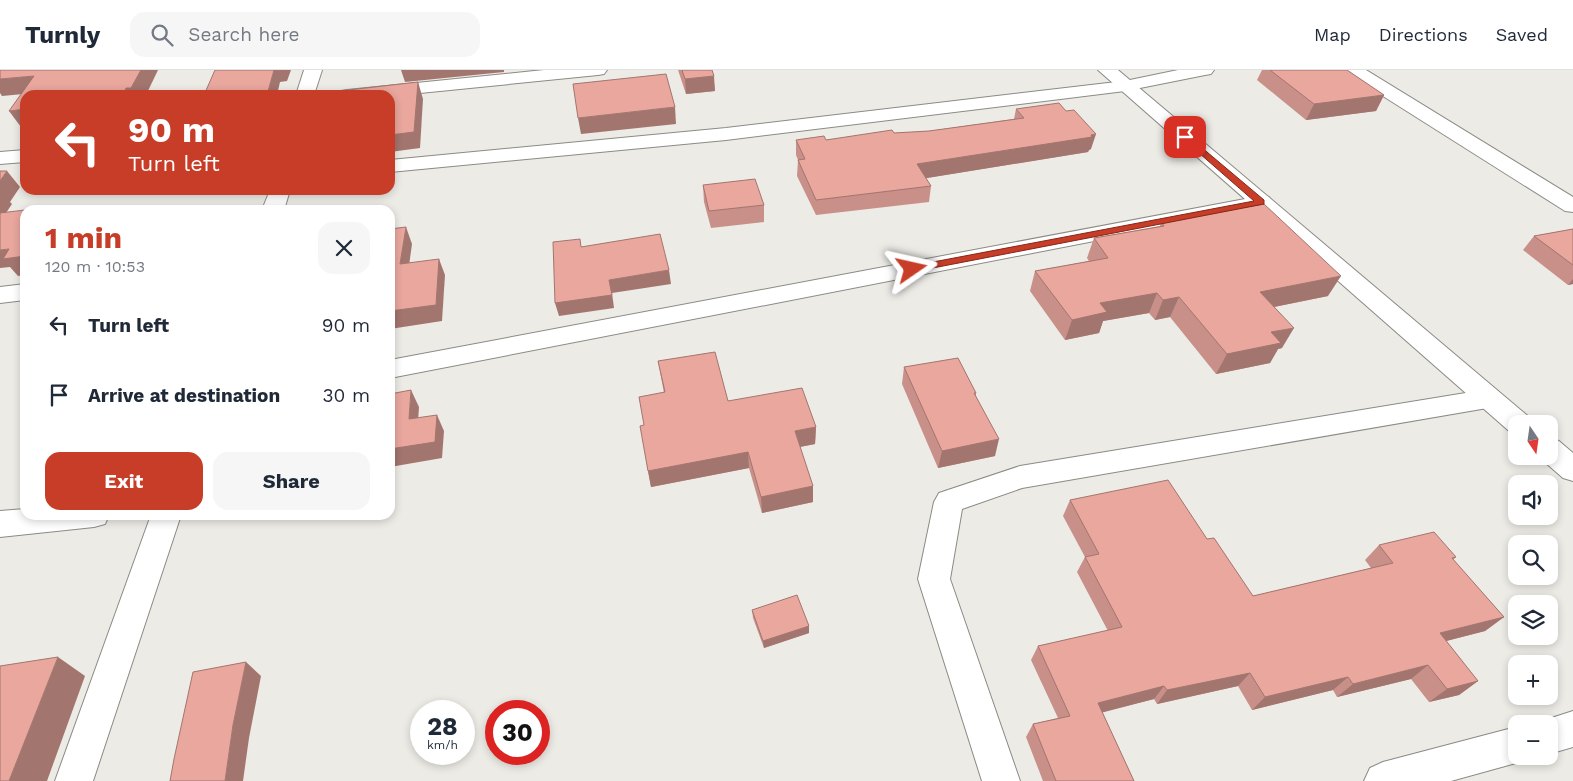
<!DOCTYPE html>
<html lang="en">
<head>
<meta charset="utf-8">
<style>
  body { margin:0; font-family:"Work Sans",sans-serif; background:#f6f6f7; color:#1f2937; height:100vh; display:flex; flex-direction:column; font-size:19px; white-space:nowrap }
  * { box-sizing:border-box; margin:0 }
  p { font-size:16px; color:#747a83 }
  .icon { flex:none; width:28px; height:28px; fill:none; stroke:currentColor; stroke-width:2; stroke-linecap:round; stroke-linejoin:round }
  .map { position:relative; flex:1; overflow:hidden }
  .details { position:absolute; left:20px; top:135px; width:375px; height:315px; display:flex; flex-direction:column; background:#fff; border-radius:15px; box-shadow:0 2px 8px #0003 }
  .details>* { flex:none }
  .hud { position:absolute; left:20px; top:20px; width:375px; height:105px; border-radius:15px; box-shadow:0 2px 8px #0003; background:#c83d27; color:#fff; overflow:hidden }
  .needle { width:32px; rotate:167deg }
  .controls { position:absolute; left:1508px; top:345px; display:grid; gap:10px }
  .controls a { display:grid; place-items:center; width:50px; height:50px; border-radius:10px; background:#fff; box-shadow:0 2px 8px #0003; font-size:25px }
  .speed { position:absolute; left:410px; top:630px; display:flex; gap:10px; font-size:25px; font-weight:700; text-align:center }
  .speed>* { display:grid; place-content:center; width:65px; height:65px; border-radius:50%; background:#fff; box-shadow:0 2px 8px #0003; line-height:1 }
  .speed small { font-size:12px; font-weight:400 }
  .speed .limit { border:8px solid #d22; background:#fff; color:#111 }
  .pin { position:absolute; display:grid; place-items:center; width:42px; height:42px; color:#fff; margin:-21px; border-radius:10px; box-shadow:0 2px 8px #0006 }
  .me { position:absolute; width:55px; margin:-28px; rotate:79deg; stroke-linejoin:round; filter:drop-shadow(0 0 4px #0008) }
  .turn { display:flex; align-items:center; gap:18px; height:105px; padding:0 25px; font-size:22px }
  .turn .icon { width:65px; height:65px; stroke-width:2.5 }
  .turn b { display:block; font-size:35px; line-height:42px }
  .round { display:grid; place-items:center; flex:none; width:52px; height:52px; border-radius:15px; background:#f6f6f7 }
  .overview { display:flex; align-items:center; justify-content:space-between; height:85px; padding:0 25px }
  h1 { font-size:30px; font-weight:700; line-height:38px; color:#c83d27 }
  .button { display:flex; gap:10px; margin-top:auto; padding:10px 25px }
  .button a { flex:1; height:58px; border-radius:15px; background:#c83d27; color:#fff; font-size:20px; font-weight:700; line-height:58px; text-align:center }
  .button a+a { background:#f6f6f7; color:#1f2937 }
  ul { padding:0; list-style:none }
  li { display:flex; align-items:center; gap:15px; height:70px; padding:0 25px }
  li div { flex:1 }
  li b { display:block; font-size:19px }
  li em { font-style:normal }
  header { display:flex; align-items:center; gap:30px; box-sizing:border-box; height:70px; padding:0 25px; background:#fff; border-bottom:1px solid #e0e1e3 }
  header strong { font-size:24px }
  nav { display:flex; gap:28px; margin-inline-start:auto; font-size:18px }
  .search { width:350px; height:45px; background:#f6f6f7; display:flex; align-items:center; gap:12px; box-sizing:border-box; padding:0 18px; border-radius:15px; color:#747a83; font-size:19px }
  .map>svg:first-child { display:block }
</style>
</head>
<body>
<header>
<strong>Turnly</strong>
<div class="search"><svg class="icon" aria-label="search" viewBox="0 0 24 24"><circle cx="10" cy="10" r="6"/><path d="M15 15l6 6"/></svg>Search here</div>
<nav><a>Map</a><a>Directions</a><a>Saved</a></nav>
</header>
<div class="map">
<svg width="1573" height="711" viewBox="0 0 1573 711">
  <rect width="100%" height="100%" fill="#ecebe6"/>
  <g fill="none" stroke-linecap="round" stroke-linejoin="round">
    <defs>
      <g id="street">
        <polygon points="304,0 322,0 314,25 296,25"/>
        <polygon points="544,0 607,0 604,4 598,5 390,26 338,25 341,21 347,20"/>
        <polygon points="1178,0 1214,0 1211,4 1205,5 1125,21 726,70 390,102 390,90 726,58 1125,11"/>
        <polygon points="1345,0 1366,0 1573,127 1573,142 1565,141 1348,4"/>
        <polygon points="25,80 25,92 0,94 0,82"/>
        <polygon points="270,120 290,120 284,140 262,140"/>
        <polygon points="1261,126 1269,127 1272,132 1269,137 390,308 390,290"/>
        <polygon points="25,214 25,230 0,233 0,217"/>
        <polygon points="1490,319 1499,322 1503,329 1499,336 1022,418 962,439 950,509 1020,711 982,711 918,509 934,432 939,423 1020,396"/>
        <polygon points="25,439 25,445 109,445 105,454 94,457 0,467 0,441"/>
        <polygon points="151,445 181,445 93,711 55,711"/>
        <polygon points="1573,641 1573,677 1549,684 1549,654 1536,653"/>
        <polygon points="1516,657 1516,686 1530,686 1516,693 1451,711 1364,711 1370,698 1383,692"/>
      </g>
      <g id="secondary">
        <polygon points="1098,0 1118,0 1529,347 1533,354 1516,354 1516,363 1509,361"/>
        <polygon points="1549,368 1559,371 1573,383 1573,411 1563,408 1539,387 1549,386"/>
      </g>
    </defs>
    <!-- street casing -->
    <use href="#street" stroke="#8b8a85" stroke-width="2"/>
    <!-- secondary casing -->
    <use href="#secondary" stroke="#8b8a85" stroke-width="2"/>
    <!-- street -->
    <use href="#street" fill="#fff" fill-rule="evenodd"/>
    <!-- secondary -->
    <use href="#secondary" fill="#fff" fill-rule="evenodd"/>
  </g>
  <!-- wall -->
  <g fill="#c89088">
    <polygon points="678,0 712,0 715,21 686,24"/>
    <polygon points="1262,0 1347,0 1384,25 1376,41 1306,50 1257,10"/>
    <polygon points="1016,39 1091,79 1089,80 1088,82 926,108 931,116 929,132 816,145 797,106 798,90 796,85 796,70 826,70 894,63 929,61 1014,49"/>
    <polygon points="703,115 764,135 764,152 711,158 704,132"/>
    <polygon points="1161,152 1328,226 1274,237 1282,278 1278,279 1270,293 1216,304 1170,247 1155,250 1149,243 1103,251 1099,263 1065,270 1030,221 1035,201 1089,191 1087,188 1094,168 1160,156"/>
    <polygon points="1573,159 1573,214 1568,215 1523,180 1534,166"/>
    <polygon points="658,291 728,331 816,357 815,374 800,377 813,416 813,432 762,443 749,398 651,417 648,401 644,355 664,323"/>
    <polygon points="904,297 976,323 976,326 995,386 938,398 902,314"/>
    <polygon points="1070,430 1207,469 1253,526 1371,498 1365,490 1379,475 1456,487 1453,490 1504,547 1485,561 1446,571 1478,611 1459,625 1429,632 1411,609 1337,627 1333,620 1252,640 1238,616 1157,634 1154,629 1102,642 1134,711 1043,711 1026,667 1033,654 1058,648 1031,590 1038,576 1108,561 1077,502 1085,487 1063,446"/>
    <polygon points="752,540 809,563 764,578 753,548"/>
  </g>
  <!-- shaded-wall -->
  <g fill="#a3756f">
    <polygon points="141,0 158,0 146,25 123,25 126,18"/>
    <polygon points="274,0 291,0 287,11 280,12 277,25 267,25"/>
    <polygon points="401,0 504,0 504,2 405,12"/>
    <polygon points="34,6 44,22 2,26 0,23 0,9"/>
    <polygon points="714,6 715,21 686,24 685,9"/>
    <polygon points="418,12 423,29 420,78 390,82 390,65"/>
    <polygon points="1384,25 1376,41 1306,50 1314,34"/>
    <polygon points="675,37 676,54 581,64 578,48"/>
    <polygon points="25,39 25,57 21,57 9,41"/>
    <polygon points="1096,64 1091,79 1089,80 1088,82 915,110 917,94"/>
    <polygon points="7,101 20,117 10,132 12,134 0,152 0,111"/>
    <polygon points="406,157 412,174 407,210 400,194"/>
    <polygon points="9,179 25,186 25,205 18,206 10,197 0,198 0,180"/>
    <polygon points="439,189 445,205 442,251 390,259 390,241"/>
    <polygon points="669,200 671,214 612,223 614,238 559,246 555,233 609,210"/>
    <polygon points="1341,206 1328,226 1249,242 1260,222"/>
    <polygon points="1573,209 1573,214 1568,215"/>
    <polygon points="1157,223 1149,243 1103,251 1099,263 1065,270 1072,250 1100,233"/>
    <polygon points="1179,227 1170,247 1155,250 1163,230"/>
    <polygon points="1294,258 1282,278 1278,279 1270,293 1216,304 1227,284 1271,262"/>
    <polygon points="411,320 419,337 417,365 409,349"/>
    <polygon points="437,345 444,361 442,388 390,397 390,379"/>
    <polygon points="816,357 815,374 794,378 795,361"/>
    <polygon points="999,369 995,386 938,398 942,381"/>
    <polygon points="748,382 749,398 651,417 648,401"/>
    <polygon points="813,416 813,432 762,443 761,427"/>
    <polygon points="1504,547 1485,561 1423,577 1440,563"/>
    <polygon points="809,556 809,563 764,578 763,571"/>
    <polygon points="58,587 85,606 47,711 9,711"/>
    <polygon points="246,592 261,606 249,668 243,711 225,711 233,655"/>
    <polygon points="1428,595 1411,609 1337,627 1353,614"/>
    <polygon points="1250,603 1238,616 1157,634 1167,620"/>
    <polygon points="1348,607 1333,620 1252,640 1265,627"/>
    <polygon points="1478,611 1459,625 1429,632 1447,619"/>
    <polygon points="1164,616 1154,629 1089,646 1098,633"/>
  </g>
  <!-- building -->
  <g fill="#e9a79e" stroke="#a3756f">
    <polygon points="0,0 141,0 131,18 126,18 123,25 25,25 25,39 9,41 34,6 0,9"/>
    <polygon points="215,0 274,0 267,25 204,25"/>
    <polygon points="682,0 712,0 714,6 685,9"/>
    <polygon points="1270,0 1347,0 1384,25 1314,34"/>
    <polygon points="666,4 675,37 578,48 573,14"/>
    <polygon points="418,12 414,62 390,65 390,25 331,25 331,22"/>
    <polygon points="1059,33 1066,41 1074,40 1096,64 1091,65 1092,67 917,94 931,116 816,130 798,90 805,89 796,70 824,66 826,70 892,60 894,63 929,61 1024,48 1016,39"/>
    <polygon points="0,101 7,101 0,111"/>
    <polygon points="755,109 764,135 709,141 703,115"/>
    <polygon points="1264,134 1341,206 1260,222 1294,258 1271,262 1281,273 1227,284 1179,227 1163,230 1157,223 1100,233 1107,242 1072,250 1035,201 1108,188 1094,168 1164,156 1161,152"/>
    <polygon points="114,137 112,140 85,140"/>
    <polygon points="369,138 369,140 356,140"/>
    <polygon points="25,140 25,145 24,147 25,147 25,186 3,189 9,179 0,180 0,143"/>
    <polygon points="406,157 400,194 439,189 436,235 390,241 390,159"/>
    <polygon points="1573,159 1573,195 1534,166"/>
    <polygon points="660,164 669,200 609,210 612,225 555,233 553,172 580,169 581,177"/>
    <polygon points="715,282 728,331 802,318 816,357 795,361 813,416 761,427 748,382 648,401 640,356 644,355 639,327 665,322 658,291"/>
    <polygon points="958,288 976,323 974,323 999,369 942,381 904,297"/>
    <polygon points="411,320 409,349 437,345 435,372 390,379 390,324"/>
    <polygon points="1168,410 1207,469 1214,468 1253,526 1393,493 1379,475 1434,462 1456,487 1452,488 1504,547 1440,563 1478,611 1447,619 1428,595 1353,614 1348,607 1265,627 1250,603 1167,620 1164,616 1098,633 1134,711 1056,711 1033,654 1070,646 1038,576 1122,557 1085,487 1099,484 1070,430"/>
    <polygon points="797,525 809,556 763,571 752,540"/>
    <polygon points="58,587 9,711 0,711 0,596"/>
    <polygon points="246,592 233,655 225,711 170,711 174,689 193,602"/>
  </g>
  <!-- route -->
  <polygon fill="#c83d27" stroke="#822819" points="1183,66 1188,66 1264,130 1264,134 912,202 908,199 912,196 1254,131 1183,69"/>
</svg>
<div class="controls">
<a><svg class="needle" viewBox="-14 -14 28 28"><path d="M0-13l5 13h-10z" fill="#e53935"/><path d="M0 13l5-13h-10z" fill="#747a83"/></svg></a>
<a><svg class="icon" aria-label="sound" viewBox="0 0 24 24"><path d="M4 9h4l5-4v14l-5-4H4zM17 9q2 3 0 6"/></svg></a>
<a><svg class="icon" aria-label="search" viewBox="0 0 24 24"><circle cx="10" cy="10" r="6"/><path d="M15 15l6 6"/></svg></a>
<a><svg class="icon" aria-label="layers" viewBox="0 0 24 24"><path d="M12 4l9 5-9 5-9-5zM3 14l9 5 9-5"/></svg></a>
<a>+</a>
<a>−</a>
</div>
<div class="speed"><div>28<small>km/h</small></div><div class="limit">30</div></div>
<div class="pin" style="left:1185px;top:67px;background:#d93025"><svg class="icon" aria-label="arrive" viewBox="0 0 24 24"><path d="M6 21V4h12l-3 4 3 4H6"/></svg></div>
<svg class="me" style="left:912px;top:199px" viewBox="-20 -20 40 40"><path d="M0-17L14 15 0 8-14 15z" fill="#c83d27" stroke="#fff" stroke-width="4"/></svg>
<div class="hud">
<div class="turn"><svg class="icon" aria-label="left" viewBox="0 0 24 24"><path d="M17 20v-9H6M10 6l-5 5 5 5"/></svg><div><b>90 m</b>Turn left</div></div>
</div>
<section class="details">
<div class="overview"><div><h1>1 min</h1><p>120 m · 10:53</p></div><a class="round"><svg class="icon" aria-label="close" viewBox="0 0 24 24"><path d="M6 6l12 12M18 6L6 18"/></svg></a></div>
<ul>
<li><svg class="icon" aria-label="left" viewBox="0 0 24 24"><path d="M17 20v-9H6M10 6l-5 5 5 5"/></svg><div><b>Turn left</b></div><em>90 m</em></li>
<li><svg class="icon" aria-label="arrive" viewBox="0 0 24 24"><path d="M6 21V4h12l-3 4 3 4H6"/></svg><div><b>Arrive at destination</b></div><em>30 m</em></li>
</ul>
<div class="button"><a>Exit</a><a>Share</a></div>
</section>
</div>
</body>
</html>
